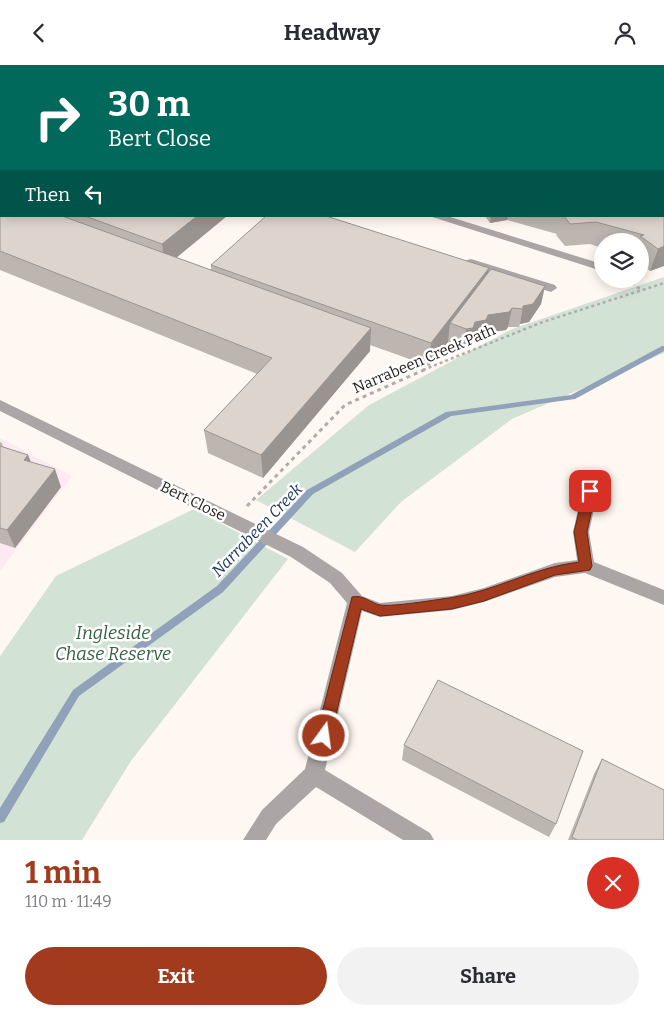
<!DOCTYPE html>
<html lang="en">
<head>
<meta charset="utf-8">
<style>
  body { margin:0; font-family:Bitter,serif; background:#f2f2f3; color:#2b2b33; height:100vh; display:flex; flex-direction:column; font-size:19px; white-space:nowrap }
  * { box-sizing:border-box; margin:0 }
  p { font-size:16px; color:#7c7c81 }
  .icon { flex:none; width:28px; height:28px; fill:none; stroke:currentColor; stroke-width:2; stroke-linecap:round; stroke-linejoin:round }
  .map { position:relative; height:775px; overflow:hidden }
  .details { display:flex; flex-direction:column; background:#fff; flex:1 }
  .details>* { flex:none }
  .banner { position:absolute; left:0px; top:0px; width:665px; height:152px; box-shadow:0 2px 12px #0003; background:#00695c; color:#fff; overflow:hidden }
  .controls { position:absolute; left:594px; top:168px; display:grid; gap:10px }
  .controls a { display:grid; place-items:center; width:55px; height:55px; border-radius:50%; background:#fff; box-shadow:0 2px 12px #0003; font-size:25px }
  .pin { position:absolute; display:grid; place-items:center; width:42px; height:42px; color:#fff; margin:-21px; border-radius:10px; box-shadow:0 2px 8px #0006 }
  .me { position:absolute; width:55px; margin:-28px; rotate:14deg; stroke-linejoin:round; filter:drop-shadow(0 0 4px #0008) }
  .turn { display:flex; align-items:center; gap:18px; height:105px; padding:0 25px; font-size:22px }
  .turn .icon { width:65px; height:65px; stroke-width:2.5 }
  .turn b { display:block; font-size:35px; line-height:42px }
  .then { display:flex; align-items:center; height:48px; padding:0 25px; background:#0003; gap:10px; font-size:19px }
  .round { display:grid; place-items:center; flex:none; width:52px; height:52px; border-radius:26px; background:#f2f2f3 }
  .summary { display:flex; align-items:center; justify-content:space-between; height:85px; padding:0 25px }
  h1 { font-size:30px; font-weight:700; line-height:38px; color:#a23a1e }
  .action { display:flex; gap:10px; margin-top:auto; padding:10px 25px }
  .action a { flex:1; height:58px; border-radius:30px; background:#a23a1e; color:#fff; font-size:20px; font-weight:700; line-height:58px; text-align:center }
  .action a+a { background:#f2f2f3; color:#2b2b33 }
  header { display:flex; justify-content:space-between; align-items:center; height:65px; padding:0 25px; background:#fff; font-size:22px; font-weight:700 }
  .map>svg:first-child { display:block }
</style>
</head>
<body>
<header><svg class="icon" aria-label="back" viewBox="0 0 24 24"><path d="M15 5l-7 7 7 7"/></svg>Headway<svg class="icon" aria-label="person" viewBox="0 0 24 24"><circle cx="12" cy="8" r="4"/><path d="M4 21q1-7 8-7t8 7"/></svg></header>
<div class="map">
<svg width="664" height="775" viewBox="0 0 664 775">
  <rect width="100%" height="100%" fill="#fff8f2"/>
  <!-- industrial -->
  <polygon fill="#fde9f1" points="0,373 72,411 0,506"/>
  <!-- green -->
  <g fill="#d2e3d6">
    <polygon points="664,212 664,288 512,354 401,437 355,487 256,435 369,340 512,264"/>
    <polygon points="194,444 288,494 131,696 82,775 0,775 0,591 56,511"/>
  </g>
  <g fill="none" stroke-linecap="round" stroke-linejoin="round">
    <!-- stream -->
    <polygon fill="#90a1b9" fill-rule="evenodd" points="662,281 664,281 664,286 575,334 451,351 313,429 223,527 79,631 4,757 0,758 0,743 73,625 217,521 307,425 446,347 571,330"/>
    <!-- path-far1 -->
    <g stroke="#b2aca8" stroke-width="2.5" stroke-dasharray="3 3" stroke-linecap="butt">
      <polyline points="628,214 641,225"/>
      <polyline points="423,305 540,258 664,218"/>
    </g>
    <!-- path -->
    <polyline stroke="#b2aca8" stroke-width="3" stroke-dasharray="4 4" stroke-linecap="butt" points="247,441 345,340 426,304"/>
    <!-- minor -->
    <g fill="#aba6a5" fill-rule="evenodd">
      <rect x="476" y="0" width="13" height="1"/>
      <rect x="0" y="29" width="1" height="6"/>
      <polygon points="429,151 447,151 602,199 602,206"/>
      <polygon points="471,194 555,220 557,223 551,227 467,201 465,198 467,195"/>
      <polygon points="0,335 303,482 342,508 362,531 380,538 452,531 484,523 555,498 577,495 573,467 582,426 584,422 596,422 598,426 589,467 594,497 664,525 664,540 585,508 555,512 484,537 452,545 380,552 362,546 325,705 430,768 434,775 403,775 316,722 276,759 266,775 243,775 262,745 305,704 347,538 330,518 291,492 0,346"/>
    </g>
  </g>
  <!-- wall -->
  <g fill="#bdb6b0">
    <polygon points="84,0 286,0 284,1 81,1"/>
    <polygon points="568,0 610,0 609,1 573,1"/>
    <polygon points="0,46 1,46 1,151 227,151 176,193 211,205 211,200 489,203 488,208 545,221 541,239 529,257 520,259 519,262 508,262 506,265 485,268 483,273 472,275 470,281 464,282 448,277 429,301 370,280 370,286 263,413 208,388 204,365 257,309 0,205"/>
    <polygon points="664,73 664,201 650,206 640,198 640,176 602,176 602,183 590,179 565,181 556,170 557,169 507,155 490,158 485,151 664,151"/>
    <polygon points="0,377 2,378 3,382 28,390 31,397 61,422 15,483 0,478"/>
    <polygon points="404,680 556,759 549,772 402,695"/>
    <polygon points="602,694 664,775 568,775 594,709"/>
  </g>
  <!-- shaded-wall -->
  <g fill="#9a9490">
    <polygon points="169,0 192,0 192,1 167,1"/>
    <polygon points="256,0 286,0 284,1 255,1"/>
    <polygon points="341,0 366,0 365,1 339,1"/>
    <polygon points="197,151 227,151 165,202 162,179"/>
    <polygon points="491,151 508,151 507,155 490,158"/>
    <polygon points="664,181 664,201 650,206 658,184"/>
    <polygon points="489,203 486,226 450,258 448,277 429,301 431,278"/>
    <polygon points="545,221 541,239 529,257 520,259 523,241"/>
    <polygon points="512,243 508,262 506,265 485,268 483,273 472,275 470,281 464,282 466,264 475,257 488,250"/>
    <polygon points="371,263 370,286 263,413 261,390"/>
    <polygon points="28,390 35,408 24,395"/>
    <polygon points="55,404 61,422 15,483 7,465"/>
  </g>
  <!-- building -->
  <g fill="#dcd4cd" stroke="#9a9490">
    <polygon points="84,0 150,0 147,1 81,1"/>
    <polygon points="205,0 256,0 255,1 204,1"/>
    <polygon points="293,0 341,0 339,1 291,1"/>
    <rect x="0" y="46" width="1" height="75"/>
    <polygon points="664,74 664,181 658,184 640,171 644,170 596,157 570,159 564,151 664,151"/>
    <polygon points="0,129 1,129 1,151 62,151 371,263 261,390 204,365 272,293 0,186"/>
    <polygon points="85,151 197,151 162,179"/>
    <polygon points="266,151 326,151 489,203 431,278 211,200"/>
    <polygon points="491,204 545,221 533,239 523,241 523,244 512,243 509,247 488,250 486,255 475,257 473,263 466,264 450,258"/>
    <polygon points="0,381 28,390 24,395 55,404 7,465 0,463"/>
    <polygon points="438,615 583,686 556,759 404,680"/>
    <polygon points="602,694 664,725 664,775 577,775 572,772"/>
  </g>
  <!-- route -->
  <path fill="#a23a1e" stroke="#692614" d="M590,422L596,426L587,467L592,501L590,505L555,510L484,536L452,544L380,551L361,544L331,671L329,676L324,678L318,676L316,671L352,532C362,529 371,538 380,540C393,542 434,535 449,533C494,527 534,502 579,497L574,467L584,426Z"/>
  <g text-anchor="middle" dominant-baseline="central" stroke-width="5" stroke-linejoin="round" paint-order="stroke">
    <!-- street labels -->
    <g font-size="15" fill="#201d1b" stroke="#fff">
      <text transform="translate(424 294) rotate(-23)">Narrabeen Creek Path</text>
      <text transform="translate(193 436) rotate(26)">Bert Close</text>
    </g>
    <!-- water labels -->
    <g font-size="16" font-style="italic" fill="#183255" stroke="#fff">
      <text transform="translate(257 465) rotate(-46)">Narrabeen Creek</text>
    </g>
    <!-- near-park labels -->
    <g font-size="18" font-style="italic" fill="#346143" stroke="#fff">
      <text x="113" y="568">Ingleside<tspan x="113" dy="21">Chase Reserve</tspan></text>
    </g>
  </g>
</svg>
<div class="controls">
<a><svg class="icon" aria-label="layers" viewBox="0 0 24 24"><path d="M12 4l9 5-9 5-9-5zM3 14l9 5 9-5"/></svg></a>
</div>
<div class="pin" style="left:590px;top:426px;background:#d93025"><svg class="icon" aria-label="arrive" viewBox="0 0 24 24"><path d="M6 21V4h12l-3 4 3 4H6"/></svg></div>
<svg class="me" style="left:324px;top:671px" viewBox="-20 -20 40 40"><circle r="17" fill="#a23a1e" stroke="#fff" stroke-width="3"/><path d="M0-11L8 9 0 5-8 9z" fill="#fff"/></svg>
<div class="banner">
<div class="turn"><svg class="icon" aria-label="right" viewBox="0 0 24 24"><path d="M7 20v-9h11M14 6l5 5-5 5"/></svg><div><b>30 m</b>Bert Close</div></div>
<div class="then">Then<svg class="icon" aria-label="left" viewBox="0 0 24 24"><path d="M17 20v-9H6M10 6l-5 5 5 5"/></svg></div>
</div>
</div>
<section class="details">
<div class="summary"><div><h1>1 min</h1><p>110 m · 11:49</p></div><a class="round" style="background:#d93025;color:#fff"><svg class="icon" aria-label="close" viewBox="0 0 24 24"><path d="M6 6l12 12M18 6L6 18"/></svg></a></div>
<div class="action"><a>Exit</a><a>Share</a></div>
</section>
</body>
</html>
